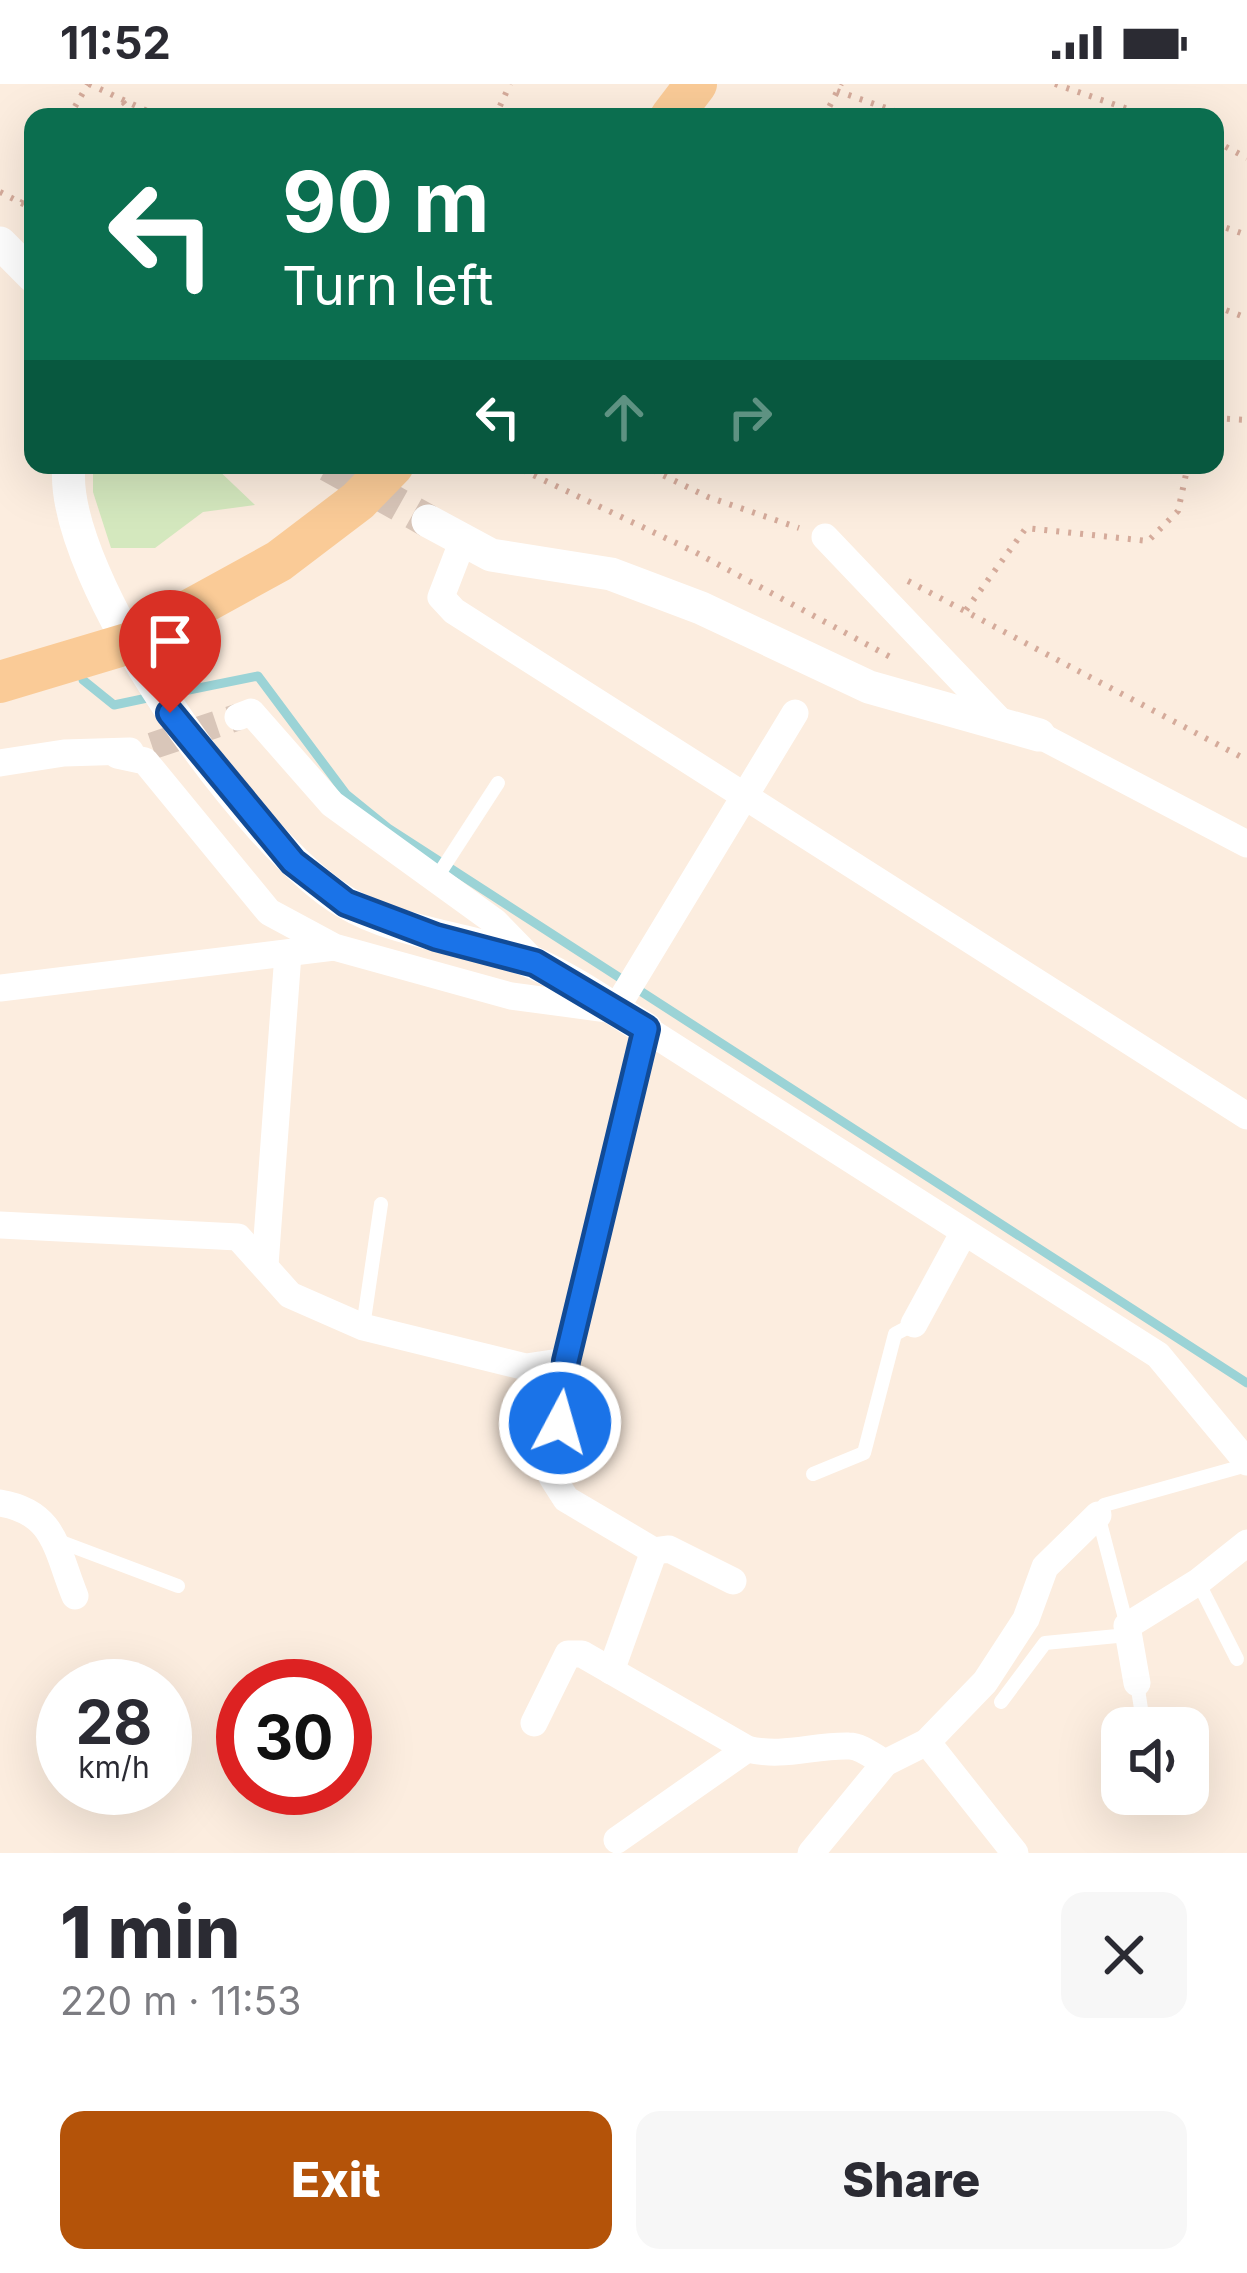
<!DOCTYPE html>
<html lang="en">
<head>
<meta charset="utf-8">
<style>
  body { margin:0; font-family:Inter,sans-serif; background:#f7f7f7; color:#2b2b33; height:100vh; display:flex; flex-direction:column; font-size:45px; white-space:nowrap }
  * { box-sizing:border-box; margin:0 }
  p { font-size:39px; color:#7c7c81 }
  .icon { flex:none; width:66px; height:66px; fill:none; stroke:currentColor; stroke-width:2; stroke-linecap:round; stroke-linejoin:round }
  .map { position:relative; height:1769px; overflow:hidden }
  .details { display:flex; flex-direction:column; background:#fff; flex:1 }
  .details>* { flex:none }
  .guide { position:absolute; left:24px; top:24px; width:1200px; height:366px; border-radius:24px; box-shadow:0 12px 48px #0002; background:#0b6e4f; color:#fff; overflow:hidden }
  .fabs { position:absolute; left:1101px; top:1623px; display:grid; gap:24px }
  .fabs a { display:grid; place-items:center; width:108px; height:108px; border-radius:24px; background:#fff; box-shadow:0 12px 48px #0002; font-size:60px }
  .speed { position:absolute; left:36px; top:1575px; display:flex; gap:24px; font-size:60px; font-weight:700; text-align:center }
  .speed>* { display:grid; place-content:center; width:156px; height:156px; border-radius:50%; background:#fff; box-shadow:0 12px 48px #0002; line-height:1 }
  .speed small { font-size:30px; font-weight:400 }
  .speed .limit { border:18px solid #d22; background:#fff; color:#111 }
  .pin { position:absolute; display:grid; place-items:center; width:102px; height:102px; color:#fff; margin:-123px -51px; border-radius:50% 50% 50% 0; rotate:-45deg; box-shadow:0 0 12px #0007 }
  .pin .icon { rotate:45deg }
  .me { position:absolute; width:132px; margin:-66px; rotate:6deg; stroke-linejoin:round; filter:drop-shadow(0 0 9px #0008) }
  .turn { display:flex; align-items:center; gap:42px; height:252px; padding:0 60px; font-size:54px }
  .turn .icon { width:156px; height:156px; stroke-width:2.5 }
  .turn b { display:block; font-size:84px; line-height:102px }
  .lanes { display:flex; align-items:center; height:114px; padding:0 60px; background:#0003; justify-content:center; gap:60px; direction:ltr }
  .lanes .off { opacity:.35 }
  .round { display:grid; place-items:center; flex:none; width:126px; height:126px; border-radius:24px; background:#f7f7f7 }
  .summary { display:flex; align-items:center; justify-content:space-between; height:204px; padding:0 60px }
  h1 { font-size:72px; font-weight:800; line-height:90px }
  .primary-button { display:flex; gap:24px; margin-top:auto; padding:24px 60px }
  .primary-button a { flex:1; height:138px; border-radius:24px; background:#b45309; color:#fff; font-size:48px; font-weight:800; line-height:138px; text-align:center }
  .primary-button a+a { background:#f7f7f7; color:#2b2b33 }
  .status { display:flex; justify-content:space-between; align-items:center; height:84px; padding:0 60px; background:#fff; direction:ltr }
  .status svg { height:33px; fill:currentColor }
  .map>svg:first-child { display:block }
</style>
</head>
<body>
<div class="status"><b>11:52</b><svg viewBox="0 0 49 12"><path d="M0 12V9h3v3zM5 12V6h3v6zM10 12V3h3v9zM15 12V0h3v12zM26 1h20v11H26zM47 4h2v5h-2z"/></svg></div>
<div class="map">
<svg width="1247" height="1769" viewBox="0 0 1247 1769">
  <rect width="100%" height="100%" fill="#fceddf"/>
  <!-- green -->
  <polygon fill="#d4e8be" points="93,381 213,381 255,421 203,428 155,464 111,464 93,408"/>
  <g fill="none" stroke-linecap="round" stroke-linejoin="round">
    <!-- stream -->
    <g stroke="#9bd3d6" stroke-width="9">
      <polyline points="83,596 114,621 152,613"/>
      <polyline points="169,610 258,592 346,710 388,744 1247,1299"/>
    </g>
    <!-- minor-tunnel -->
    <polyline stroke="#d9c6b9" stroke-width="27" stroke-dasharray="27 14" stroke-linecap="butt" points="152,662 238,633"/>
    <!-- tertiary-tunnel -->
    <polyline stroke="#d9c6b9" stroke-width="33" stroke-dasharray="33 16" stroke-linecap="butt" points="328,381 428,437"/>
    <!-- path -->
    <g stroke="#d5ab9b" stroke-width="6" stroke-dasharray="3 9" stroke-linecap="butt">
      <polyline points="89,0 160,33"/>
      <polyline points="1055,0 1151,33"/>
      <polyline points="837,7 912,33"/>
      <polyline points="123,18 137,33"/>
      <polyline points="69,33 88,0"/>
      <polyline points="495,33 510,0"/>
      <polyline points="824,33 841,0"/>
      <polyline points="1215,57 1247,74"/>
      <polyline points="0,108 33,125"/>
      <polyline points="22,119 33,99"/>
      <polyline points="1215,140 1247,151"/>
      <polyline points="1215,222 1247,234"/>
      <polyline points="1215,334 1247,336"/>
      <polyline points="512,381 695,468 894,575"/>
      <polyline points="642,381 708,413 799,444"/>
      <polyline points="908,497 1247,676"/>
      <polyline points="966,526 1026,444 1148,457 1178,427 1188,381"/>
    </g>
    <!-- service -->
    <g stroke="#fff" stroke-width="14">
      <polyline points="437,793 498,699"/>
      <polyline points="363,1243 381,1120"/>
      <polyline points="813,1390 864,1369 895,1250 914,1240"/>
      <polyline points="56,1456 178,1502"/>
      <polyline points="1198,1498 1237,1575"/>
      <polyline points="1137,1599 1144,1644"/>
      <polyline points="1001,1618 1045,1559 1117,1552 1127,1542 1098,1431 1104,1421 1247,1381"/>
    </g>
    <!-- minor -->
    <g stroke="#fff" stroke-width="27">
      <polyline points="825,453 1004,641"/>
      <polyline points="463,456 441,513 454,527 1247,1032"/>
      <polyline points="238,633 251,628 332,720 495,838 532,876"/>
      <polyline points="1039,651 1247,760"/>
      <polyline points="117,671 145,677 269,828 334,863 511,912 615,926 795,629"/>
      <polyline points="0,679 64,669 130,667"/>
      <polyline points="0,904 334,863"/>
      <polyline points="0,1141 238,1153 290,1211 363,1243 526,1283 566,1277 646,945 1158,1271 1247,1378"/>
      <polyline points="265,1181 288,870"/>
      <polyline points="914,1240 964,1148"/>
      <polyline points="566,1277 552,1393 566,1415 654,1467 669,1465 733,1497"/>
      <path d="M0,1419C55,1428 56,1465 75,1512"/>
      <polyline points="611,1587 654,1467"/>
      <polyline points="1137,1599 1127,1542 1198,1498 1247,1459"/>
      <path d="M534,1639L568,1570H582L747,1665C784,1674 813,1661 849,1662C861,1662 874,1673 885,1679"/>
      <polyline points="927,1658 1015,1769"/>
      <polyline points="617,1756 747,1665"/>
      <polyline points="811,1769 885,1679 927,1658 985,1598 1026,1535 1045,1483 1098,1431"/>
    </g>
    <!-- tertiary -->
    <g stroke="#fff" stroke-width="33">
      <polyline points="0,159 33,192"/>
      <path d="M69,381C57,492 251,763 345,818C402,852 475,853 536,880C574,897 610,923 646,945"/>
      <polyline points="428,437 491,471 611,490 701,524 869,603 1039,651"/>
    </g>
    <!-- primary -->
    <g stroke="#facb97" stroke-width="42">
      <polyline points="671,33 696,0"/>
      <polyline points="0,598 130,559 279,477 358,417 393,381"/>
    </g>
  </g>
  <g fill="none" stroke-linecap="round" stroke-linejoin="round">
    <defs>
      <polyline id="route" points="170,629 293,778 346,819 436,853 535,879 646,945 566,1277 560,1339"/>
    </defs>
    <!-- route casing -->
    <use href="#route" stroke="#114b97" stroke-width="30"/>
    <!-- route -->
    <use href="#route" stroke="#1a73e8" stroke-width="21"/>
  </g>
</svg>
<div class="fabs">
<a><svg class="icon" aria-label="sound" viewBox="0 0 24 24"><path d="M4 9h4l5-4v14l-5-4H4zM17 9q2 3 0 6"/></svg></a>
</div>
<div class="speed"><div>28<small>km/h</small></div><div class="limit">30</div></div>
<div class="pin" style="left:170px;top:629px;background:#d93025"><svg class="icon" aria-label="arrive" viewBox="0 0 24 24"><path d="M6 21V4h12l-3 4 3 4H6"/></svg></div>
<svg class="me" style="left:560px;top:1339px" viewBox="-20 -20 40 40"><circle r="17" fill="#1a73e8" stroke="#fff" stroke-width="3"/><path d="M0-11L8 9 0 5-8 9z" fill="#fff"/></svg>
<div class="guide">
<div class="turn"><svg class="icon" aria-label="left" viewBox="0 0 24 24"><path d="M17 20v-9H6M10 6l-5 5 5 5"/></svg><div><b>90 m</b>Turn left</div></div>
<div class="lanes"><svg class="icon" aria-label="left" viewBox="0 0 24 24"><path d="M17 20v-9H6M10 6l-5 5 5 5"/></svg><svg class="icon off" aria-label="ahead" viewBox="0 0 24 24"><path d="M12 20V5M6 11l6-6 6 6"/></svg><svg class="icon off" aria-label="right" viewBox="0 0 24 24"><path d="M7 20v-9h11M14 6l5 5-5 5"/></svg></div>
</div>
</div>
<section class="details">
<div class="summary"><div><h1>1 min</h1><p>220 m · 11:53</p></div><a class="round"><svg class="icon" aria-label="close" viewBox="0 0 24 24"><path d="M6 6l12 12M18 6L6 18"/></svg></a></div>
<div class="primary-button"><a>Exit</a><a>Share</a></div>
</section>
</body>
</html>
